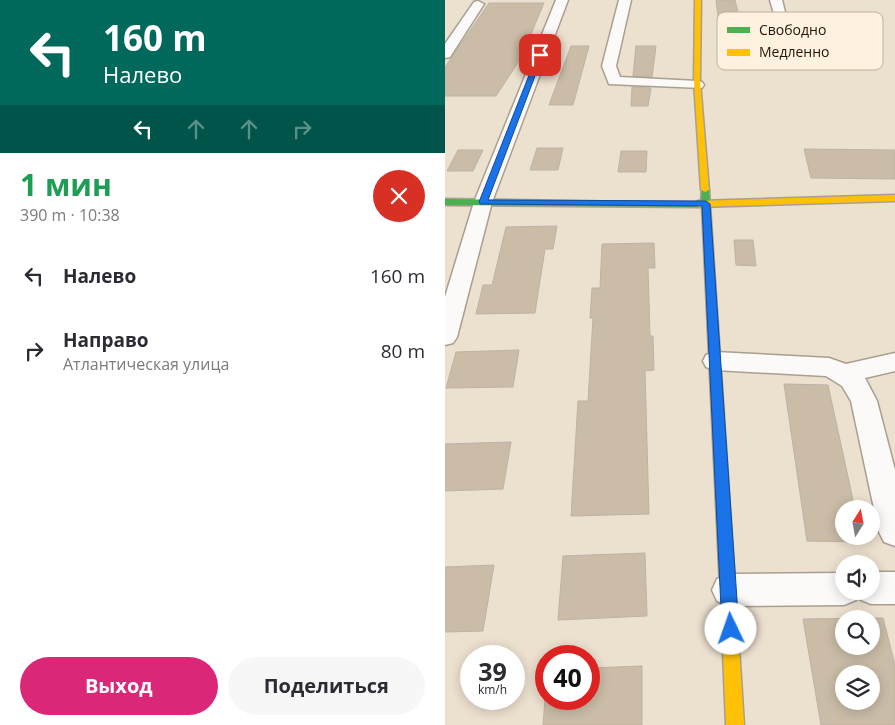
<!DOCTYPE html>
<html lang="ru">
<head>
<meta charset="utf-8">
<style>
  body { margin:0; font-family:"Open Sans",sans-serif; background:#f7f7f7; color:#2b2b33; height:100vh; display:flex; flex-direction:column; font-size:19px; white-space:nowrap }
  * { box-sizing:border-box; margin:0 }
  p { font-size:16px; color:#7c7c81 }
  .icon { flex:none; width:28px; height:28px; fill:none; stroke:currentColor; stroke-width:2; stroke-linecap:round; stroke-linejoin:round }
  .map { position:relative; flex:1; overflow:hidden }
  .sheet { display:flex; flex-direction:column; background:#fff; width:445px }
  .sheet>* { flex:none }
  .top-card { background:#00695c; color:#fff; overflow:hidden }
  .needle { width:32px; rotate:11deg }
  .tools { position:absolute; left:390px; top:500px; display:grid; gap:10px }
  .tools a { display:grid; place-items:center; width:45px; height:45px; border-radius:50%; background:#fff; box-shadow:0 2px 12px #0003; font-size:25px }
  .speed { position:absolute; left:15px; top:645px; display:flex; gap:10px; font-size:25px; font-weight:700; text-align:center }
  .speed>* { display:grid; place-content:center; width:65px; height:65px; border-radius:50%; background:#fff; box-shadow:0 2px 12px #0003; line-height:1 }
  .speed small { font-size:12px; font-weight:400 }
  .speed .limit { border:8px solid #d22; background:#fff; color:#111 }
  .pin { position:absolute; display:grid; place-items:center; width:42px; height:42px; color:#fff; margin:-21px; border-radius:10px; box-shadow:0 2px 8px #0006 }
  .me { position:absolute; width:55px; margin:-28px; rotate:357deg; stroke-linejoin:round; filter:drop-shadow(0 0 4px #0008) }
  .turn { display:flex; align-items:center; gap:18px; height:105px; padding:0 20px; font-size:22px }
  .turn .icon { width:65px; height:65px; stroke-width:2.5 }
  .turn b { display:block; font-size:35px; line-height:42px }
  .lanes { display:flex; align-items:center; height:48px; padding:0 20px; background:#0003; justify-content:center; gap:25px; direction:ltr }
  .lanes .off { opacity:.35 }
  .round { display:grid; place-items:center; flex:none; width:52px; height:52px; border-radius:26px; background:#f7f7f7 }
  .head { display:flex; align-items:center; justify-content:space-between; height:85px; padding:0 20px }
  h1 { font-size:30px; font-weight:700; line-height:38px; color:#1e9e55 }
  .action { display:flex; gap:10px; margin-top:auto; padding:10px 20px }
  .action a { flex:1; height:58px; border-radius:30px; background:#db2777; color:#fff; font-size:20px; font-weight:700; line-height:58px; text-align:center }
  .action a+a { background:#f7f7f7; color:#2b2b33 }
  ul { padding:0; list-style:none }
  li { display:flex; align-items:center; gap:15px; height:75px; padding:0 20px }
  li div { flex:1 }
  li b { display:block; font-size:19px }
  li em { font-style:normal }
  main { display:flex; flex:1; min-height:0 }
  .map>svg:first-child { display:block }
</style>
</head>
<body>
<main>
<section class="sheet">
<div class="top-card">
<div class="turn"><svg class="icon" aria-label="left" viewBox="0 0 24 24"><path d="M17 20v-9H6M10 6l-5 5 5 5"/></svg><div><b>160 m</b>Налево</div></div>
<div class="lanes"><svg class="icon" aria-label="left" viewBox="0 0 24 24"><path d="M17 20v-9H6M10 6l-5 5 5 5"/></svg><svg class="icon off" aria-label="ahead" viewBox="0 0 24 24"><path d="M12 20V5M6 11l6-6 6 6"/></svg><svg class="icon off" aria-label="ahead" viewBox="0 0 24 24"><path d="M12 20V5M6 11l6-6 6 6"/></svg><svg class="icon off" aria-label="right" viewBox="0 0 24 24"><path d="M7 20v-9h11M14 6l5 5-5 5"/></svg></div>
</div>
<div class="head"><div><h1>1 мин</h1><p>390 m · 10:38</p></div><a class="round" style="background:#d93025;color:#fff"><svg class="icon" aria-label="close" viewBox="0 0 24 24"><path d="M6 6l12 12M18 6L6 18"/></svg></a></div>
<ul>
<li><svg class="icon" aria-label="left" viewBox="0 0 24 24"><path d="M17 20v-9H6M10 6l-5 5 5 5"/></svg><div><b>Налево</b></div><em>160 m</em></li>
<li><svg class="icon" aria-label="right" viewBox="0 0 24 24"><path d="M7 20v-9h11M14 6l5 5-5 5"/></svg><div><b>Направо</b><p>Атлантическая улица</p></div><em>80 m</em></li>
</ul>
<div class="action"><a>Выход</a><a>Поделиться</a></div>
</section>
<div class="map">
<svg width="450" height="725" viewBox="0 0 450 725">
  <rect width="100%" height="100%" fill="#ece0cf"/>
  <!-- building -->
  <g fill="#cabca6" stroke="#bcb3a6" fill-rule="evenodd">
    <polygon points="271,0 290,0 296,24 274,25"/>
    <polygon points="44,3 99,3 76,58 51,96 0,96 0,67"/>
    <polygon points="126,46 144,46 128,105 104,105"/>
    <polygon points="191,46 211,46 207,77 188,76"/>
    <polygon points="187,87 206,88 203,106 186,106"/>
    <polygon points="92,148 118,148 113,170 85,170"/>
    <polygon points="359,149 450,150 450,179 366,178"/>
    <polygon points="13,150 38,150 28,171 2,171"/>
    <polygon points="176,151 202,151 201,172 173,172"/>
    <polygon points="112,226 108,249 100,249 90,313 31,314 38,285 47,285 61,227"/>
    <polygon points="289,240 308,240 311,266 291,265"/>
    <polygon points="209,243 210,268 203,268 205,336 208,336 209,370 200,371 204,514 126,516 133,401 143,401 148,318 145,318 147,288 155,288 157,244"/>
    <polygon points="74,350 68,387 1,388 11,352"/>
    <polygon points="339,384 383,385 410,509 399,509 399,536 416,536 417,542 362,541"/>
    <polygon points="66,442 58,489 0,491 0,444"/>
    <polygon points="200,553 202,616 113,620 118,556"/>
    <polygon points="49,565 38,631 0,632 0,567"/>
    <path d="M438,618L450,665V725H376L358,619ZM399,619H426V646H399ZM399,674H426V701H399Z"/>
    <polygon points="197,666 197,725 98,725 100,699 144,699 144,668"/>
  </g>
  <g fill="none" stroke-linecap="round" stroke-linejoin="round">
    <defs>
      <g id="street">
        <polygon points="111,0 123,0 47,202 12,337 8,343 0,345 0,297 29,202"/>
        <polygon points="174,0 186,0 171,66 175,77 252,81 257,82 259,85 257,88 164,84 157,66"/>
        <polygon points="325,0 337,0 343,24 368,43 369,46 368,49 358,49 333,28"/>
        <polygon points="33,1 39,4 5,57 0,58 0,44 29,2"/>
        <polygon points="270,352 384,358 401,364 450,353 450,371 420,378 432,401 450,470 450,546 439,542 434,532 406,401 397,386 381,376 270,370 261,367 258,361 261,355"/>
        <polygon points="426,572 450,572 450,604 426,604 414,599 413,596 411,600 399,605 284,606 272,601 267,590 272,579 284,574 399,573 399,591 426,591"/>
      </g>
      <polygon id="fast" points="257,188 260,188 264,190 293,630 291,636 285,638 279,636 277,630 257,205 253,207 0,205 0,199 256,203"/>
      <g id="slow">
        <polygon points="250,0 256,0 255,81 264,190 260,192 256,190 249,81"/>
        <polygon points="450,195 450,201 253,207 249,204 253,201"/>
        <polygon points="285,622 291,624 293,630 299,725 281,725 277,630 279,624"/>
      </g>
    </defs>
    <!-- street casing -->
    <use href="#street" stroke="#a89f91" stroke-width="3"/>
    <!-- fast casing -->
    <use href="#fast" stroke="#a89f91" stroke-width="3"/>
    <!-- slow casing -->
    <use href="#slow" stroke="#a89f91" stroke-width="3"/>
    <!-- street -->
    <use href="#street" fill="#fcfaf8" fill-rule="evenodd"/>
    <!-- fast -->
    <use href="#fast" fill="#4caf50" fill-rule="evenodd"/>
    <!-- slow -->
    <use href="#slow" fill="#ffc107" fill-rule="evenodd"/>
  </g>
  <!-- route -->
  <polygon fill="#1a73e8" stroke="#114b97" points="95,53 98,55 43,200 261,201 265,204 294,629 291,635 286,637 280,635 277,629 257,206 35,204 34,202 92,55"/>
  <!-- legend -->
  <rect x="272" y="12" width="166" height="58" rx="8" fill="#fff1de" stroke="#bcb09f" stroke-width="1"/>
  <rect x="282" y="27" width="23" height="6" fill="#4caf50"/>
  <rect x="282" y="49" width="23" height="7" fill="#ffc107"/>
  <g font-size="14" fill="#1f170b">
    <text x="314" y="35">Свободно</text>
    <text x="314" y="57">Медленно</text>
  </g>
</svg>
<div class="tools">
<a><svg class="needle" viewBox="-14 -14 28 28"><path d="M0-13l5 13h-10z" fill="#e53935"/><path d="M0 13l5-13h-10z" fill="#7c7c81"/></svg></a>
<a><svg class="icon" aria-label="sound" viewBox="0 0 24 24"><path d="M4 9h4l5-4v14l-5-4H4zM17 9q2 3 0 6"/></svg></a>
<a><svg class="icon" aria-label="search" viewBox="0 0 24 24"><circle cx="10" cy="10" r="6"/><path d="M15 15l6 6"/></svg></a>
<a><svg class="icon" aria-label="layers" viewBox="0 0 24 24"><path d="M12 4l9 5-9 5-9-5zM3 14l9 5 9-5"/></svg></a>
</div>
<div class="speed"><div>39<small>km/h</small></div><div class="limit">40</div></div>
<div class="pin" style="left:95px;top:55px;background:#d93025"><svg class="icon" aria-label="arrive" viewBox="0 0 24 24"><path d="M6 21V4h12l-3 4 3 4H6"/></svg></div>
<svg class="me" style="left:286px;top:629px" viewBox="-20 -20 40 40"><circle r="19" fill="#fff"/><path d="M0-13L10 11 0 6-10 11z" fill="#1a73e8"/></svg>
</div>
</main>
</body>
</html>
